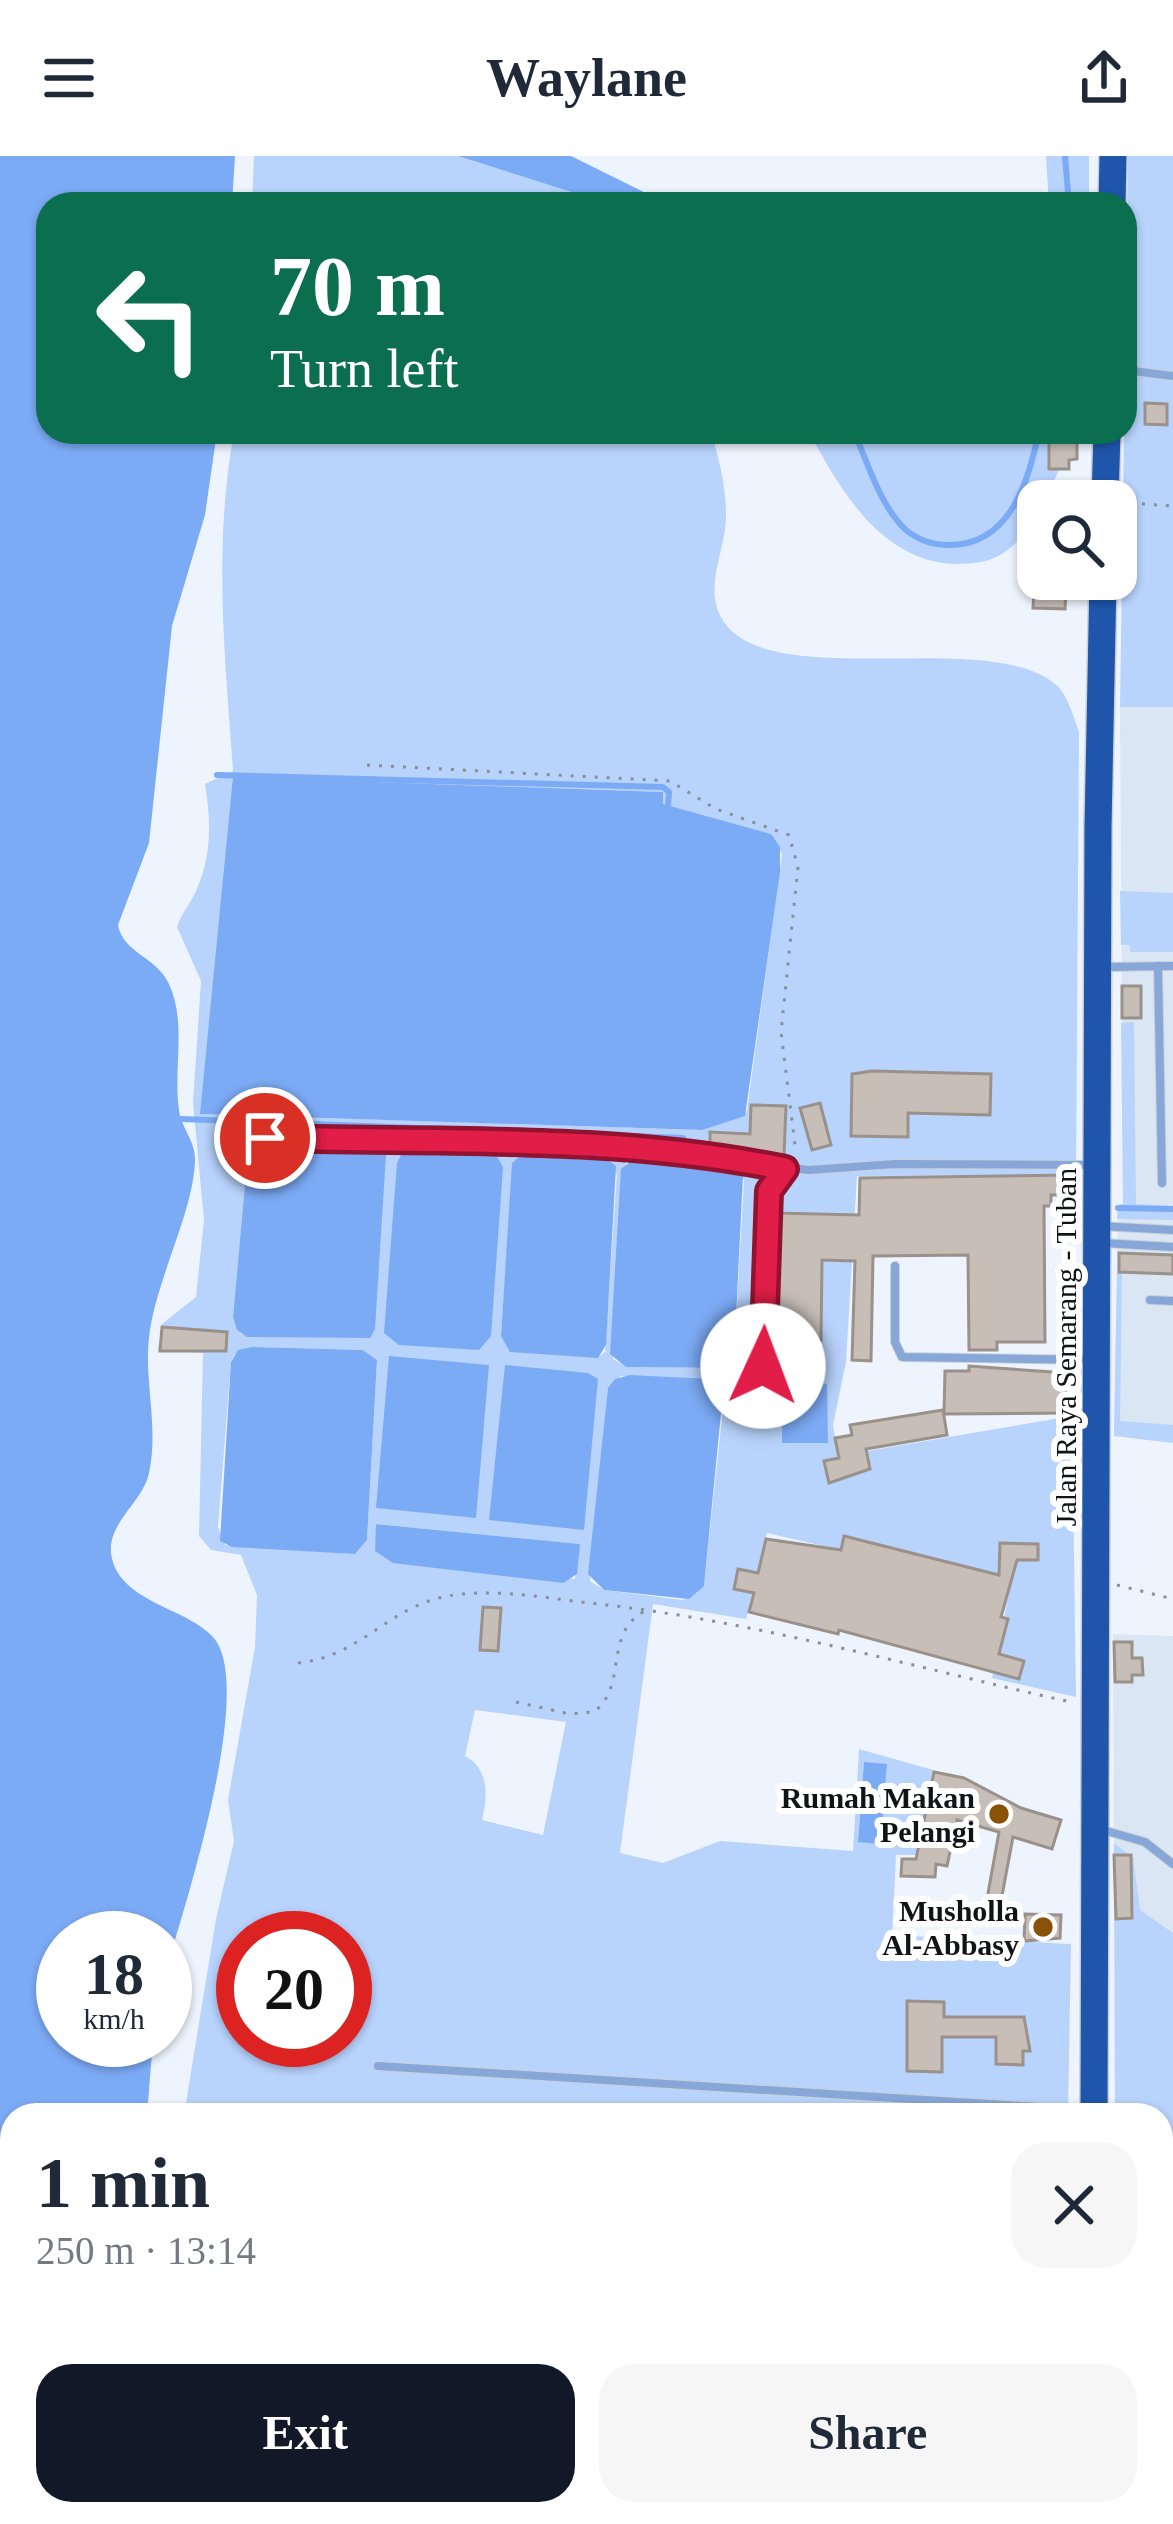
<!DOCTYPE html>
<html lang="en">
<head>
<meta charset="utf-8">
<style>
  body { margin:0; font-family:Georgia,serif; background:#f6f6f7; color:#1f2937; height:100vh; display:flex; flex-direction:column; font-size:45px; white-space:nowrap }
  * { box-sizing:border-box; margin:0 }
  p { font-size:39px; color:#747a83 }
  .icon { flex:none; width:66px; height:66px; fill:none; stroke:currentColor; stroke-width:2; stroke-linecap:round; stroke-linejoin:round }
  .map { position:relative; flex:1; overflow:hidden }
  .panel { position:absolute; left:0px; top:1947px; width:1173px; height:423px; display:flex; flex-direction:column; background:#fff; border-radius:36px 36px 0 0; box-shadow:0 3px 9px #0004 }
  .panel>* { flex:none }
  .guide { position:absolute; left:36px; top:36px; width:1101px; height:252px; border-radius:36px; box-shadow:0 3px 9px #0004; background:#0b6e4f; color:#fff; overflow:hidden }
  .tools { position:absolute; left:1017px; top:324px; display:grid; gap:24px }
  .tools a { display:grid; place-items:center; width:120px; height:120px; border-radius:24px; background:#fff; box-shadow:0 3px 9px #0004; font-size:60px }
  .speed { position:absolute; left:36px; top:1755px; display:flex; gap:24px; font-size:60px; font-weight:700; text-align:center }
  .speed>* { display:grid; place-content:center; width:156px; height:156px; border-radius:50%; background:#fff; box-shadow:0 3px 9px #0004; line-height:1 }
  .speed small { font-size:30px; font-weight:400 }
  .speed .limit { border:18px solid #d22; background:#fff; color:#111 }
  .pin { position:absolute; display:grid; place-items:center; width:102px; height:102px; color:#fff; margin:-51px; border:6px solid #fff; border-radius:50%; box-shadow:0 3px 12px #0007 }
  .me { position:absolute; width:132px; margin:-66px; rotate:2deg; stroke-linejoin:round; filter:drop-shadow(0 0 9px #0008) }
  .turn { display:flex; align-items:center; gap:42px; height:252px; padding:0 36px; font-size:54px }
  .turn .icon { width:156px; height:156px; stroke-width:2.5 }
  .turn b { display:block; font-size:84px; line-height:102px }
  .round { display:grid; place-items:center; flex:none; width:126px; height:126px; border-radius:36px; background:#f6f6f7 }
  .headline { display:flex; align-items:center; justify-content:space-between; height:204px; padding:0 36px }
  h1 { font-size:72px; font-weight:700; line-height:90px }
  .primary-button { display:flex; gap:24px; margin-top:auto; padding:24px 36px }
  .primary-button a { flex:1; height:138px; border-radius:36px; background:#111827; color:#fff; font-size:48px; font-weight:700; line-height:138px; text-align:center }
  .primary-button a+a { background:#f6f6f7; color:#1f2937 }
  header { display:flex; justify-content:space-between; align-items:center; height:156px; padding:0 36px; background:#fff; font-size:54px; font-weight:700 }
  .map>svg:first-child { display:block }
</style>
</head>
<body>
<header><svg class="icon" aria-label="menu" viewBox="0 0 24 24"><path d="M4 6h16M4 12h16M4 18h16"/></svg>Waylane<svg class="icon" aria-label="share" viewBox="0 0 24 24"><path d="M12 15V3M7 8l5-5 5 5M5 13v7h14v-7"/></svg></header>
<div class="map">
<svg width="1173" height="2368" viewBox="0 0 1173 2368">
  <rect width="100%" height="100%" fill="#eef4fe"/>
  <!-- built -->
  <g fill="#dbe6f4">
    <polygon points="1120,551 1173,551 1173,1283 1114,1280 1118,1049 1123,1048"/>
    <polygon points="1113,1478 1173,1480 1173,2368 1120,2368 1119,2358 1161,2358 1161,1959 1115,1959"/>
  </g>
  <!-- green -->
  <g fill="#b8d3fc" fill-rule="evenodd">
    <polygon points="254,0 458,0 609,48 252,48"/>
    <polygon points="1046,0 1089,0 1089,48 1049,48"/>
    <polygon points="1128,0 1173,0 1173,551 1120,551"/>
    <path d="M234,276H711C719,302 726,331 726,358C727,393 701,433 724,466C773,537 983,472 1054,527C1068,538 1073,560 1079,576L1076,1019L857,1020L846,1206L833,1269L838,1300L1072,1260L1076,1541L992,1522L1012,1421L845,1379L841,1394L767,1377L746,1463L653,1448L620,1697L663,1707L720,1685L853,1695L859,1593L933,1614L916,1699H896L892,1779L1071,1788L1068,1959H184L216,1763L234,1685L228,1644L255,1491L257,1439L241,1399L211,1394L199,1380L203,1197L158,1194L162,1168L196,1141L204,1064L193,947L201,825L177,771C181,758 190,748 196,735C212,700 211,664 205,628L233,615C225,500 213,392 234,276ZM234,621L662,636V648L771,678L782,698L747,955L702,974L201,958ZM626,1004L740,1012L744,1025L734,1202L727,1212L627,1211L613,1203ZM247,1006L370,1182L241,1178L233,1161ZM617,1017L605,1196L597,1202L501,1180L505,1124ZM252,1191L363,1194L377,1204L367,1384L355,1398L225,1389L218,1371L231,1206L234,1199ZM621,1220L716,1225L724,1243L704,1430L683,1444L604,1434L590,1425L608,1233ZM377,1368L579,1388L575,1423L375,1395ZM475,1554L566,1566L543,1679L482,1664C488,1639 489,1613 465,1600ZM864,1607L887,1609L881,1687L858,1685ZM243,1782H345V1884H243Z"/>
    <path d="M809,276H1076L1045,345H1038C1038,365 1025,379 1010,392C995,405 977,408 957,408C882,407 840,334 809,276Z"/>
    <polygon points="1120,735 1173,737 1173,796 1130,796 1130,789 1121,789"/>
    <polygon points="1134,866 1136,1048 1173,1050 1173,1064 1117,1063 1118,1049 1123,1048 1121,867"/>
    <polygon points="1117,1117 1122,1117 1120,1265 1173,1269 1173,1287 1114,1280"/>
    <polygon points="1114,1687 1133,1702 1140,1754 1173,1777 1173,2095 1161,2094 1161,1959 1115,1959"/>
    <rect x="136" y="2358" width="221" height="10"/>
  </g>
  <!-- water -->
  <g fill="#7cabf6">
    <path d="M0,0H235L232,48H48V276H217L205,359L172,470L149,687L118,769C123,797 157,801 169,828C187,867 173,913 179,954C181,972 196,985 195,1005C193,1058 156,1123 149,1181C144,1226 159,1271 149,1317C143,1346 108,1366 111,1397C117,1446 186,1451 213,1481C257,1529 183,1757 165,1817V1782H63V1884H153L147,1959H12V2358H113L112,2368H0Z"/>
    <polygon points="458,0 571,0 668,48 609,48"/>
    <polygon points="233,621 663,636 663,648 771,678 780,691 780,716 745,960 702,974 200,958"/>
    <polygon points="271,987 374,991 386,998 375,1173 370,1182 247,1181 237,1174 233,1161 247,1006 252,993"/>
    <polygon points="415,992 494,995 503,1011 491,1180 479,1194 399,1189 384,1177 397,1007 403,995"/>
    <polygon points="526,995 602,1000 616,1010 606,1189 598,1202 510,1196 501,1180 512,1007"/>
    <polygon points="635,1002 737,1008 743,1019 734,1202 727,1212 626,1211 610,1198 621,1013"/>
    <polygon points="252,1191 363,1194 377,1204 367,1384 355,1398 232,1391 220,1385 231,1206 238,1194"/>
    <polygon points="389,1200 489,1209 476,1362 376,1352"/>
    <polygon points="505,1209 588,1217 598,1223 584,1374 489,1364"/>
    <polygon points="630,1219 709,1223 723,1237 704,1430 689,1443 604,1434 588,1418 608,1232 615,1223"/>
    <polygon points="782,1227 827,1228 828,1287 782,1287"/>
    <polygon points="376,1368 580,1388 577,1418 563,1427 393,1407 375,1395"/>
    <polygon points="864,1606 887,1608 881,1688 858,1686"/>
    <polygon points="428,2358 572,2358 571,2368 428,2368"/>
    <polygon points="587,2358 729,2358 729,2368 586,2368"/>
    <polygon points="739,2358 887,2358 887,2368 738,2368"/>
    <rect x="892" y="2358" width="148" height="10"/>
  </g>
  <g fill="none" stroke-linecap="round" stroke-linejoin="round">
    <!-- stream -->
    <g stroke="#7cabf6" stroke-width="6">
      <polyline points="1065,0 1069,48"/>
      <path d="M854,276C868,307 880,350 906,374C918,384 934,389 949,389C1011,389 1028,325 1039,276"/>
      <polyline points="217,619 663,631 669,636 668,650"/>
      <polyline points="181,963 683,982"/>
      <polyline points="1118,1052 1173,1053"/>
      <polyline points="338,2368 339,2358"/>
    </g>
  </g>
  <!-- building -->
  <g fill="#c7beb7" stroke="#99918a" stroke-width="3">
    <polygon points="1145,247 1167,248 1167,269 1145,268"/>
    <polygon points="1049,276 1077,276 1077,303 1069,304 1069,313 1049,313"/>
    <polygon points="1034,435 1066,436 1065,453 1033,452"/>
    <rect x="1122" y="830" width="19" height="32"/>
    <polygon points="872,915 991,918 990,959 908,957 908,981 851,980 852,918"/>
    <polygon points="820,947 831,989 812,994 800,952"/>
    <polygon points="751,949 786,950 784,999 710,994 710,976 750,978"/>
    <polygon points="1074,1019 1075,1039 1051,1039 1051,1050 1044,1050 1045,1186 997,1186 997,1194 969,1194 968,1099 873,1100 871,1205 852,1204 855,1105 822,1104 821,1184 779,1183 776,1057 859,1059 860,1022"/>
    <polygon points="1119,1097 1173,1099 1173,1118 1119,1116"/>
    <polygon points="162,1171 227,1176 226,1195 160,1195"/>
    <polygon points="969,1210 1066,1217 1065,1257 944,1258 945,1215 969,1215"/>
    <polygon points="943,1254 947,1279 866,1293 870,1313 829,1327 824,1305 839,1302 835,1282 852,1279 850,1269"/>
    <polygon points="844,1380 999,1419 1000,1387 1038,1388 1038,1404 1017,1404 1001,1461 1008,1463 999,1498 1024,1505 1019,1523 839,1474 838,1478 749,1456 754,1437 734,1433 738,1413 758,1417 766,1383 841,1394"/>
    <polygon points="483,1451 501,1452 498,1495 480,1494"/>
    <polygon points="1114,1486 1132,1486 1132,1502 1142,1502 1143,1519 1132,1519 1132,1526 1115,1526"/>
    <polygon points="934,1616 964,1622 1021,1652 1061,1664 1052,1693 1013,1681 1001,1745 987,1743 999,1676 957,1664 947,1710 936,1708 935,1721 901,1720 902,1703 916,1703"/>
    <polygon points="1114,1699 1131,1699 1132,1762 1116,1763"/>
    <polygon points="1025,1758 1061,1759 1060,1782 1024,1785"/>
    <polygon points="907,1845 944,1846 944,1861 1024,1861 1030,1895 1023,1895 1023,1909 996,1908 996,1881 942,1881 942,1916 907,1915"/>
  </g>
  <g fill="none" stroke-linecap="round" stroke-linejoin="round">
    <defs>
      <g id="service">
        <polyline points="1125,214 1173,220"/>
        <polyline points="1158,810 1162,1027"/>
        <polyline points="1105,811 1173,810"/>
        <polyline points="239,989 265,982 629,993 809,1014 895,1008 1092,1009"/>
        <polyline points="1100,1070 1173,1074"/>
        <polyline points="1103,1087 1173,1091"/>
        <polyline points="895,1110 895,1186 902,1201 1091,1204"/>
        <polyline points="1150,1144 1173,1145"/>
        <polyline points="763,1210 769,1035 784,1014"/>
        <polyline points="1103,1674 1145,1686 1173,1708"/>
        <polyline points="378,1910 1087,1954"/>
        <polyline points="578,2368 579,2358"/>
      </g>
      <g id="trunk">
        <polyline points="1112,48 1113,0"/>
        <polyline points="1105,345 1107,276"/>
        <polyline points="1094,1959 1098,671 1103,423"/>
        <polyline points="1091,2368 1091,2358"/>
      </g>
    </defs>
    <!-- service casing -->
    <use href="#service" stroke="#cbd0d9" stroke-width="10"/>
    <!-- trunk casing -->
    <use href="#trunk" stroke="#cbd0d9" stroke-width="30"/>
    <!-- path -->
    <g stroke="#8a8f95" stroke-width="3" stroke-dasharray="3 9" stroke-linecap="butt">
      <polyline points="1130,347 1173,350"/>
      <polyline points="367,609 670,625 716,653 789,679 798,711 781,876 796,997"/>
      <polyline points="1117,1429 1173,1443"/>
      <path d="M298,1507C368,1499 388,1445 462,1438C504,1434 548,1442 589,1447C753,1464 911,1511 1071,1546"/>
      <path d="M516,1546L570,1558L594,1556C629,1529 602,1475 647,1454"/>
      <polyline points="734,2368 734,2358"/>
      <polyline points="888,2368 888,2358"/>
    </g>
    <!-- service -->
    <use href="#service" stroke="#87a7d9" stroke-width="8"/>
    <!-- trunk -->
    <use href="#trunk" stroke="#1f56ac" stroke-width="27"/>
  </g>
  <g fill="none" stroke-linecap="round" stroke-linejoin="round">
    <defs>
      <path id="route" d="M265,982C436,987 616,978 785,1013L769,1035L763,1210"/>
    </defs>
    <!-- route casing -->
    <use href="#route" stroke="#92132f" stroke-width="30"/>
    <!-- route -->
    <use href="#route" stroke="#e11d48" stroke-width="21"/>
  </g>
  <!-- markers -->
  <g fill="#8a5208" stroke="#fff" stroke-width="4.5">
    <circle cx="999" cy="1658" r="12"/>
    <circle cx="1043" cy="1771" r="12"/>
  </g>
  <g text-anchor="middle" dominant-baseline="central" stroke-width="12" stroke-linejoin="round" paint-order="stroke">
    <!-- street labels -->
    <g font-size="30" fill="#111316" stroke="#fff">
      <text transform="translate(1065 1191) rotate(-90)">Jalan Raya Semarang - Tuban</text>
    </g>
    <!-- poi labels -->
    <g font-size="30" font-weight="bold" fill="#111316" stroke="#fff" text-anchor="end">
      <text x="975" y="1641">Rumah Makan<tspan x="975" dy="34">Pelangi</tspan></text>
      <text x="1019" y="1754">Musholla<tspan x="1019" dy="34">Al-Abbasy</tspan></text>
    </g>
  </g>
</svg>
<div class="tools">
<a><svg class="icon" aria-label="search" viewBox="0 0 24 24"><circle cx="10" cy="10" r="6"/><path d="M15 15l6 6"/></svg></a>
</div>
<div class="speed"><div>18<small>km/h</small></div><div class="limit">20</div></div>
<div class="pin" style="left:265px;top:982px;background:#d93025"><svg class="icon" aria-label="arrive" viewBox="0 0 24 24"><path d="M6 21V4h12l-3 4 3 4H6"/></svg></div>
<svg class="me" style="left:763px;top:1210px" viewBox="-20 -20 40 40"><circle r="19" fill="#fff"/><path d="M0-13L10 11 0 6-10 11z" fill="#e11d48"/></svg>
<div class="guide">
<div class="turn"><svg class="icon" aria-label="left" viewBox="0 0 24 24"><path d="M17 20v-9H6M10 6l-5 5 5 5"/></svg><div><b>70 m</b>Turn left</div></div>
</div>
<section class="panel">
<div class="headline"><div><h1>1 min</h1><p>250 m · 13:14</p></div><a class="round"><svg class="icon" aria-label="close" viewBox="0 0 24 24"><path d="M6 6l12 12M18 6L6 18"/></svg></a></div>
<div class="primary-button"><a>Exit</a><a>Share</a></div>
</section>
</div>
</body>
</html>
